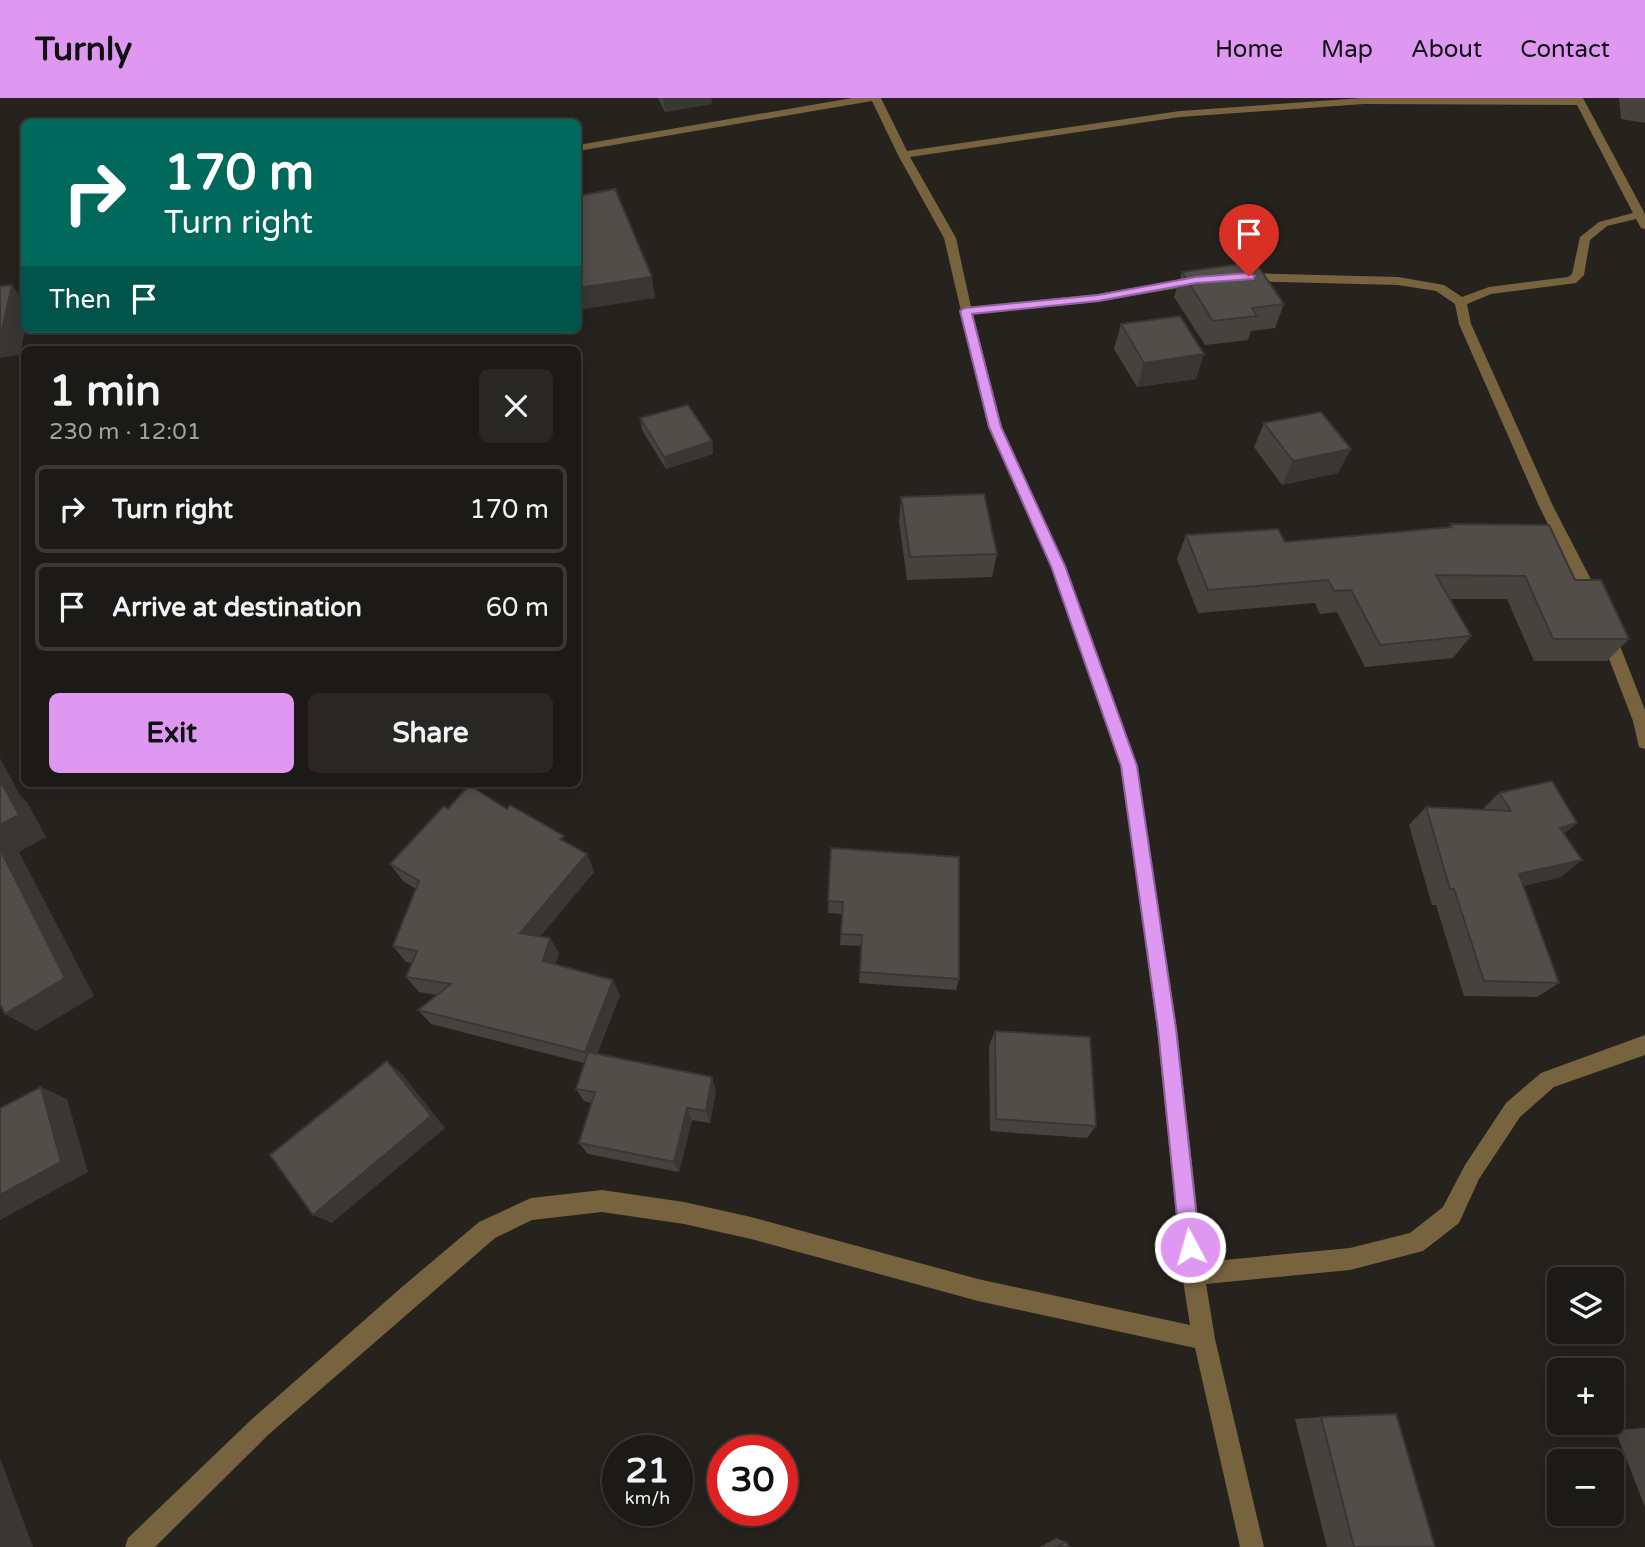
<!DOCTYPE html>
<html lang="en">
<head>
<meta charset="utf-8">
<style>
  body { margin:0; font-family:"Varela Round",sans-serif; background:#292723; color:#f1f3f6; height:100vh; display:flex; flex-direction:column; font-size:26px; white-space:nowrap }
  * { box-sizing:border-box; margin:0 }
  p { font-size:23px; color:#a0a1a1 }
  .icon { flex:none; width:38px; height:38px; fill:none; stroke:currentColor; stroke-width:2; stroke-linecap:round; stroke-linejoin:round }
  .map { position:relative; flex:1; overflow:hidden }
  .details { position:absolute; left:21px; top:248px; width:560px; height:441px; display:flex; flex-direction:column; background:#1c1a16; border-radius:10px; box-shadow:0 4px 18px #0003,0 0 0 2px #3a3835 }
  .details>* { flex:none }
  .guide { position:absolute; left:21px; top:21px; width:560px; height:214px; border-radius:10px; box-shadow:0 4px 18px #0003,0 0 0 2px #3a3835; background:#00695c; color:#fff; overflow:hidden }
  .tools { position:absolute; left:1547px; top:1169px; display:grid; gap:14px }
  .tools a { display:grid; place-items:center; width:77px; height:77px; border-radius:10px; background:#1c1a16; box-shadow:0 4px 18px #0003,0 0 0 2px #3a3835; font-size:35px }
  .speed { position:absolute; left:602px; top:1337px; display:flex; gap:14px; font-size:35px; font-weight:700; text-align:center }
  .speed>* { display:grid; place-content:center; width:91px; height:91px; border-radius:50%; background:#1c1a16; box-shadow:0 4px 18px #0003,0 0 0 2px #3a3835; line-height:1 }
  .speed small { font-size:18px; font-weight:400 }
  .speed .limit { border:10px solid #d22; background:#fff; color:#111 }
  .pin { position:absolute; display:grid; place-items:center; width:60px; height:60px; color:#fff; margin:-72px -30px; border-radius:50% 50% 50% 0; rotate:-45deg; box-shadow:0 0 7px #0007 }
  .pin .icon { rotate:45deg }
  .me { position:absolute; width:77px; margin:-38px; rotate:354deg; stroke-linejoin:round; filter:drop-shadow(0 0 5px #0008) }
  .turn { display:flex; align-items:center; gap:24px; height:147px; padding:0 28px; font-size:32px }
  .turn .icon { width:91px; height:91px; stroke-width:2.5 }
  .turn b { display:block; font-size:49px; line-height:60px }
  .then { display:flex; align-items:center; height:66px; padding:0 28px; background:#0003; gap:14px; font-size:26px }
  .round { display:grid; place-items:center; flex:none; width:74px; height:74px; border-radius:10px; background:#292723 }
  .head { display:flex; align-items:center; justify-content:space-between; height:119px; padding:0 28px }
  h1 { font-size:42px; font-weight:700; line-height:52px }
  .primary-button { display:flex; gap:14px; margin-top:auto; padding:14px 28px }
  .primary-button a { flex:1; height:80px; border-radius:10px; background:#de98f2; color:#111; font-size:28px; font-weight:700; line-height:80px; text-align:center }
  .primary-button a+a { background:#292723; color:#f1f3f6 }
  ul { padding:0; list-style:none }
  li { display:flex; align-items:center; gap:21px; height:88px; margin:0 14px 10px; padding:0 14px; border:4px solid #3a3835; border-radius:10px }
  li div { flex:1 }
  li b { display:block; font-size:26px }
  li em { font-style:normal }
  header { display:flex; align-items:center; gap:42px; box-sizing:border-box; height:98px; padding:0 35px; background:#de98f2; color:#111 }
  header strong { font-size:33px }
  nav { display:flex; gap:38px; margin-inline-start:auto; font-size:24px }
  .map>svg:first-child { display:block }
</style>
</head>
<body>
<header>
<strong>Turnly</strong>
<nav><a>Home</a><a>Map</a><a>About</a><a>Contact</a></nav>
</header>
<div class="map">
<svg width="1645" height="1449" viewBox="0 0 1645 1449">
  <rect width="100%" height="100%" fill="#26231e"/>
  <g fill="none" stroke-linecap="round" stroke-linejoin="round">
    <!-- minor -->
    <g fill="#78633f" fill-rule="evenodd">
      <polygon points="852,0 881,0 907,53 1180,13 1363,0 1583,0 1645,116 1645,131 1641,130 1636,121 1607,128 1590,142 1584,177 1576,185 1491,196 1467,206 1471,226 1553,408 1602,503 1594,509 1586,503 1539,408 1459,226 1455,206 1436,193 1398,187 1243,183 1237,179 1243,175 1398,179 1444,187 1462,199 1489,189 1568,179 1572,176 1580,139 1599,124 1633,115 1577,7 1364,6 1180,19 910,59 956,140 971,209 1098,196 1201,178 1207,182 1201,186 1098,204 973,216 1002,329 1065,468 1137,668 1177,931 1203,1164 1350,1150 1410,1135 1443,1109 1465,1067 1506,1005 1541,975 1645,937 1645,957 1554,989 1520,1019 1479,1081 1459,1125 1423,1153 1350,1172 1206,1186 1215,1241 1264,1449 1240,1449 1195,1250 978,1203 751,1141 684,1126 602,1114 532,1122 495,1140 268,1337 155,1449 125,1449 128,1440 252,1321 402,1189 479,1124 531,1100 602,1092 684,1104 751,1119 978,1181 1190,1227 1182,1176 1157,931 1121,668 1051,468 988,329 944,140 898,57 872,3 578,53 578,47"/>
      <polygon points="1607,529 1615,535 1645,612 1645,651 1639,649 1633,623 1599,535"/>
    </g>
  </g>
  <!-- wall -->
  <g fill="#46433f">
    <polygon points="658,0 711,0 712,6 665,14"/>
    <polygon points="1619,0 1645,0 1645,25 1621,21"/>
    <polygon points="1182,174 1284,206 1275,230 1251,233 1248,242 1205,247 1174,199"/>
    <polygon points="1121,226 1196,281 1137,289 1114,251"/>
    <polygon points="640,320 712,343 713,356 666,371 642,332"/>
    <polygon points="1264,325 1338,375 1282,387 1254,349"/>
    <polygon points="901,399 997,456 992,479 907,482 899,423"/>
    <polygon points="1451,426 1575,482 1629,541 1607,563 1534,563 1507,501 1449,501 1471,538 1453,560 1365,569 1337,514 1320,516 1315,505 1198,515 1177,461 1186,437 1285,444 1448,430"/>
    <polygon points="1499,695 1564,736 1561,779 1523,788 1559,885 1537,899 1464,898 1436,807 1432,807 1409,727 1426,709 1482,712"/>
    <polygon points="448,711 507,711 587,756 594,774 540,838 550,840 559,856 555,866 620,897 597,956 716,992 710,1025 692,1022 679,1074 588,1056 579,1045 592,1005 584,1003 576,991 584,965 431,926 418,912 437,897 419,894 406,879 412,865 406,864 393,848 416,791 403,783 390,766"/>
    <polygon points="831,750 959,881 956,892 859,885 862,848 840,847 842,816 828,815"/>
    <polygon points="995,933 1096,1028 1087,1040 990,1033 989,948"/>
    <polygon points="1321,1319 1435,1449 1327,1449 1295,1321"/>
    <polygon points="1645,1330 1645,1409 1615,1332"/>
    <polygon points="1056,1440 1066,1444 1069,1449 1040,1449"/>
  </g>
  <!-- shaded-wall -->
  <g fill="#393733">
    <polygon points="663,0 711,0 712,6 665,14"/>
    <polygon points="652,179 655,200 578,212 578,190"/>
    <polygon points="12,187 24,204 25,231 20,257 0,260 0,233"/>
    <polygon points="1204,256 1196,281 1137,289 1144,265"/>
    <polygon points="712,343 713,356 666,371 664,359"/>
    <polygon points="1351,351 1338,375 1282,387 1293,363"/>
    <polygon points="0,660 21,699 27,704 46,739 19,754 94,898 36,933 5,916 0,751"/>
    <polygon points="1577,725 1556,743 1560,730"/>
    <polygon points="587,756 594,774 530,851 520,835"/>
    <polygon points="1582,762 1561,779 1500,793 1519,776"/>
    <polygon points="550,840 559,856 551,878 543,863"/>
    <polygon points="613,882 620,897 592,967 585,954"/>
    <polygon points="387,963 402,976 445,1030 332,1125 313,1117"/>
    <polygon points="712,979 716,992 710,1025 706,1013"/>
    <polygon points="41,989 67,1001 88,1074 0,1122 0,1097"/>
    <polygon points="687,1010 692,1022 679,1074 674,1064"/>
    <polygon points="0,1360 33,1449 0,1449"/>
  </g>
  <!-- building -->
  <g fill="#514e49" stroke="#393733" stroke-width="2">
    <polygon points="615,91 652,179 578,190 578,98"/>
    <polygon points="1255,164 1284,206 1252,210 1257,218 1213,223 1182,174"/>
    <polygon points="12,187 2,232 0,233 0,188"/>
    <polygon points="1180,218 1204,256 1144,265 1121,226"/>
    <polygon points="688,307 712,343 664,359 640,320"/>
    <polygon points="1321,314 1351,351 1293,363 1264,325"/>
    <polygon points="984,396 997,456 910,459 901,399"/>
    <polygon points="1451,426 1549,427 1575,482 1601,482 1629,541 1553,541 1525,478 1436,477 1471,538 1380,547 1351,492 1334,493 1328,482 1208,492 1186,437 1278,431 1285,444 1452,429"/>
    <polygon points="0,682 19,717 0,727"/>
    <polygon points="1552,683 1577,725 1560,730 1582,762 1519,776 1559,885 1484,883 1454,791 1450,791 1426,709 1511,713 1499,695"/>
    <polygon points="469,687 507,711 510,707 564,738 560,741 587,756 520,835 550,840 543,863 613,882 585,954 418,912 451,886 406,879 417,853 393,848 419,783 390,766 444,708 448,711"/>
    <polygon points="831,750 959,759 959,881 860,874 862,837 841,836 843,804 828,803"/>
    <polygon points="0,751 65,880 5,916 0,906"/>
    <polygon points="995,933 1090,939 1096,1028 996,1021"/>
    <polygon points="588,954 712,979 706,1013 687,1010 674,1064 579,1045 595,994 576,991"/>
    <polygon points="387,963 431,1018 313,1117 270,1057"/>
    <polygon points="41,989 61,1064 0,1097 0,1010"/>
    <polygon points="1396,1316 1435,1449 1354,1449 1321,1319"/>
    <polygon points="1066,1444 1069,1449 1057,1449"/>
  </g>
  <!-- route -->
  <polygon fill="#de98f2" stroke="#90639d" stroke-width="2" points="1249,175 1255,178 1253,181 1196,185 1098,203 972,216 1001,329 1065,468 1137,668 1176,931 1200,1149 1197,1156 1190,1159 1183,1156 1180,1149 1158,931 1121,668 1051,468 989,329 960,213 965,210 1098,197 1196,179"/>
</svg>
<div class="tools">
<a><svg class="icon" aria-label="layers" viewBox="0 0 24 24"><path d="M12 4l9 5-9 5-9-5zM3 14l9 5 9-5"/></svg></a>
<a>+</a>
<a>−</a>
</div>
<div class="speed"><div>21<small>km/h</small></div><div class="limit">30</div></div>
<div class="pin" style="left:1249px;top:178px;background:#d93025"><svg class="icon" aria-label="arrive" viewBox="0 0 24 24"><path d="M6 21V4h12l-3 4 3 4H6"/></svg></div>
<svg class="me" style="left:1190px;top:1149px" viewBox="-20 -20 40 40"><circle r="17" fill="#de98f2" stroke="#fff" stroke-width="3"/><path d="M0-11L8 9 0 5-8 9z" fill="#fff"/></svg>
<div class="guide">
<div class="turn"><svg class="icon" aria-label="right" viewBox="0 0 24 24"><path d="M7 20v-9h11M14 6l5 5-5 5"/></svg><div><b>170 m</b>Turn right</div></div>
<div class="then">Then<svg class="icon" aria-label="arrive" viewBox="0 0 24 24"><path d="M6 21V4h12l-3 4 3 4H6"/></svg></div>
</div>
<section class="details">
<div class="head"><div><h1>1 min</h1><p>230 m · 12:01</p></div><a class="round"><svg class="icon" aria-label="close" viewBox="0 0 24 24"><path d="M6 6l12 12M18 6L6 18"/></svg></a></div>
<ul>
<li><svg class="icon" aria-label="right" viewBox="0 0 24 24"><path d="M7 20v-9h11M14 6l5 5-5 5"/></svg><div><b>Turn right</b></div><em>170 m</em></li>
<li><svg class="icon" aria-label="arrive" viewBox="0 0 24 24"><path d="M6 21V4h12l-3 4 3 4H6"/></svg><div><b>Arrive at destination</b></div><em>60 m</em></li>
</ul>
<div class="primary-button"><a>Exit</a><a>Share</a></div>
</section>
</div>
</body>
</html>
